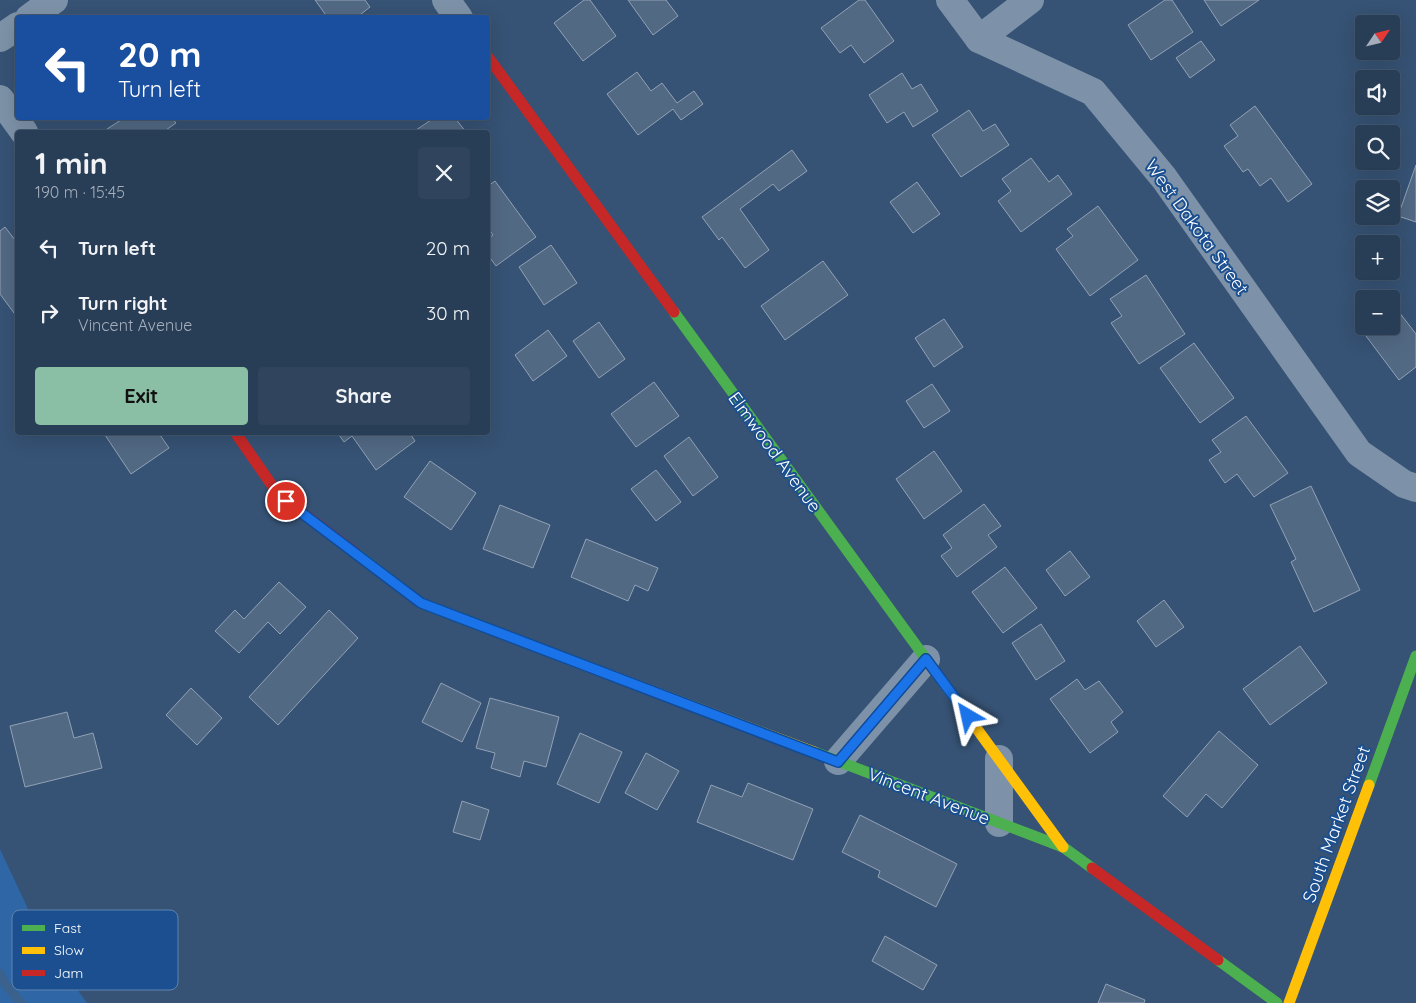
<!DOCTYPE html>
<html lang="en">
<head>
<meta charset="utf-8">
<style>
  body { margin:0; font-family:Quicksand,sans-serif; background:#30455d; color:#f1f3f6; height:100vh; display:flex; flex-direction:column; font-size:19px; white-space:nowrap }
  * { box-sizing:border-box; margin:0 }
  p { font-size:16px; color:#a5aeba }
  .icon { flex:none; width:28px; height:28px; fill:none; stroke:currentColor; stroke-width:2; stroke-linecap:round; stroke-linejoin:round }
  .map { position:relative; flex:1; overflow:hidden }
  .sheet { position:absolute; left:15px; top:130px; width:475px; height:305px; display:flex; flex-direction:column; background:#283e57; border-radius:5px; box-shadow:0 5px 20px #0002,0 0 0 1px #44576d }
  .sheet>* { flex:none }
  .banner { position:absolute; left:15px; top:15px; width:475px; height:105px; border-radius:5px; box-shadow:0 5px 20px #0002,0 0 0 1px #44576d; background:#1a4fa0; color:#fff; overflow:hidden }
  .needle { width:32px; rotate:55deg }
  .fabs { position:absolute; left:1355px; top:15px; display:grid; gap:10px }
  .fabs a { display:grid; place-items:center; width:45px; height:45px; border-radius:5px; background:#283e57; box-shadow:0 5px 20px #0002,0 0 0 1px #44576d; font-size:25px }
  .pin { position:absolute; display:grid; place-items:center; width:42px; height:42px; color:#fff; margin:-21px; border:2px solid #fff; border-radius:50%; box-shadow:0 1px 5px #0007 }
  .me { position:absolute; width:55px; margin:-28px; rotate:324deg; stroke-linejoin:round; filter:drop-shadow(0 0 4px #0008) }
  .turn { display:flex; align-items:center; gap:18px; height:105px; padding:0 20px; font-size:22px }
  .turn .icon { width:65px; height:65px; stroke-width:2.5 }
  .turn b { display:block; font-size:35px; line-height:42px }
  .round { display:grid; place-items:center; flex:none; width:52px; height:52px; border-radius:5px; background:#30455d }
  .overview { display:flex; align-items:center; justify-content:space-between; height:85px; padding:0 20px }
  h1 { font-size:30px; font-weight:800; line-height:38px }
  .primary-button { display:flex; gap:10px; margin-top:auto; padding:10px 20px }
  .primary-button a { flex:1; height:58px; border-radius:5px; background:#8abfa5; color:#111; font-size:20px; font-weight:800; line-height:58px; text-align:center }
  .primary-button a+a { background:#30455d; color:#f1f3f6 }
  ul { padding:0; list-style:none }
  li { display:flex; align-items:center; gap:15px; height:65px; padding:0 20px }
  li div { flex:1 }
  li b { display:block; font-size:19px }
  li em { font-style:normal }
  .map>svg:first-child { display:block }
</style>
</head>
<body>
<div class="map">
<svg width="1416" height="1003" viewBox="0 0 1416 1003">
  <rect width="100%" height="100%" fill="#365274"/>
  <!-- green -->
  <polygon fill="#2f66a5" points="0,849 44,943 87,1003 0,1003"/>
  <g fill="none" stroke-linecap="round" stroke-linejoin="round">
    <!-- stream -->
    <polyline stroke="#3b618d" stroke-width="9" points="0,973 5,984 21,1003"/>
  </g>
  <!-- building -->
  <g fill="#526984" stroke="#92a2b6">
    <polygon points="315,0 365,0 370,7 356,18 328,18"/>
    <polygon points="584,0 590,0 616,36 583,61 554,23"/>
    <polygon points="628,0 666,0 678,16 653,35"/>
    <polygon points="859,0 865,0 894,41 864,63 851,45 840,53 821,28"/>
    <polygon points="1165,0 1172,0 1193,32 1151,60 1128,25"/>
    <polygon points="1204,0 1259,0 1221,26"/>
    <polygon points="1201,41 1215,60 1190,78 1176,58"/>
    <polygon points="637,72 651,91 662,83 677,103 694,91 703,104 681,120 673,109 638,135 607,94"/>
    <polygon points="902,73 912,89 921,84 938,111 913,127 904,112 887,123 869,95"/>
    <polygon points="1255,106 1312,184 1288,202 1271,178 1260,186 1248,169 1243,172 1224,146 1238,136 1230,125"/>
    <polygon points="969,110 983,131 995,124 1009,145 961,177 932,135"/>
    <polygon points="124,118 172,118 176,123 166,130 168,132 109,132 107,129"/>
    <polygon points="434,118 455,118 466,132 413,132"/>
    <polygon points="792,150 807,171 779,191 773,184 740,209 769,250 745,268 722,237 719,240 702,217"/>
    <polygon points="1031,158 1049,182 1058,175 1072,194 1021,232 998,201 1011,191 1002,179"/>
    <polygon points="1416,165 1416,222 1398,216"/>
    <polygon points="495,181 536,237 496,266 488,255 488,239 493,235 488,228 488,186"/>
    <polygon points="917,182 940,214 913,233 890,202"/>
    <polygon points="1098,206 1138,260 1090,296 1056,249 1073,236 1067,229"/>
    <polygon points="5,227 18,244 17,317 0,294 0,231"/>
    <polygon points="551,245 577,283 544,305 519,267"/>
    <polygon points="823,261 848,295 785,340 761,306"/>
    <polygon points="1146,275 1185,334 1139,364 1111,323 1122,316 1110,299"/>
    <polygon points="1399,312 1416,334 1416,367 1399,380 1366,336 1380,326 1391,326 1391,318"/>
    <polygon points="944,319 963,347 934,367 915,338"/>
    <polygon points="599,322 625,359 599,378 573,341"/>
    <polygon points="548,330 567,356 533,381 515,355"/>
    <polygon points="1194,343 1234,398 1200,423 1160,368"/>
    <polygon points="654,382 679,416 636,447 611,414"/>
    <polygon points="932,384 950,411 924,428 906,401"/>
    <polygon points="1246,416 1288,473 1254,497 1237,474 1225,483 1209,460 1221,452 1212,440"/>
    <polygon points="103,432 158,432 169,448 131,474"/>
    <polygon points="337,432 409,432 415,441 376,470 352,436 344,442"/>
    <polygon points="689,437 718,477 693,496 664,456"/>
    <polygon points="934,451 962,491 924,519 896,479"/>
    <polygon points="430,461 476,493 451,530 404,497"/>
    <polygon points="656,470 681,502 656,521 631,489"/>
    <polygon points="1311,486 1360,590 1314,612 1291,562 1296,559 1270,505"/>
    <polygon points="984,504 1001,526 988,535 997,547 957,577 941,556 952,548 943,535"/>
    <polygon points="500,505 550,525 533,568 483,549"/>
    <polygon points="586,539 658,568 648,591 635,585 628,601 571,577"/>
    <polygon points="1070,551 1090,577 1065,596 1046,570"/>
    <polygon points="1005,567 1037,608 1003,633 972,592"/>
    <polygon points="279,582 306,607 280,634 268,622 239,653 215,631 235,610 244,619"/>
    <polygon points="1164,600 1184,627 1156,647 1137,621"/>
    <polygon points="329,610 358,638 278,725 249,697"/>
    <polygon points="1041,624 1065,661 1036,680 1012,643"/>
    <polygon points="1300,646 1327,683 1270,725 1243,689"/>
    <polygon points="1077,679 1085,690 1099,681 1123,712 1111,722 1118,732 1090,753 1050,699"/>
    <polygon points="441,683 481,703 462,742 422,722"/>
    <polygon points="191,688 222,718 197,745 166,715"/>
    <polygon points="490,698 559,717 546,767 524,761 520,777 491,768 495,753 476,748"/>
    <polygon points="67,712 74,738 93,733 102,768 25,787 10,726"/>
    <polygon points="1219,731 1258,765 1222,808 1206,794 1187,817 1163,796"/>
    <polygon points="580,733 622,752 599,803 557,784"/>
    <polygon points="646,753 679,771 657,810 625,793"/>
    <polygon points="748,783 813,809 793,860 697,822 711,785 742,797"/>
    <polygon points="462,801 489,810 480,840 453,832"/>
    <polygon points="860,815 957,864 936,907 878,877 880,871 842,852"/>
    <polygon points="885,936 937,965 923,990 872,961"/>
    <polygon points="1106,984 1145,1000 1144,1003 1098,1003"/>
  </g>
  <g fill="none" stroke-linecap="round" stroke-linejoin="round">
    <!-- street -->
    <g stroke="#7d92a8" stroke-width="28">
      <polyline points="446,0 459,18"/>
      <polyline points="950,0 979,39 1093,92 1164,178 1359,453 1404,484 1416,488"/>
      <polyline points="29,18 54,0"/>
      <polyline points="0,38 18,26"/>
      <polyline points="979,39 1030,0"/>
      <polyline points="0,99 24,132"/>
      <polyline points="999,759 999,823"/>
      <polyline points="838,761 926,659"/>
    </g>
    <!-- fast -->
    <g stroke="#4caf50" stroke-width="11">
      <polyline points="674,312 934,670"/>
      <polyline points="357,554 421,603 581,664"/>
      <polyline points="814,752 1063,847 1092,868"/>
      <polyline points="1369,785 1416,656"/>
      <polyline points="1218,960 1277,1003"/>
    </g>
    <!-- slow -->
    <g stroke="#ffc107" stroke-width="11">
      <polyline points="581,664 814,752"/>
      <polyline points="934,670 1063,847"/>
      <polyline points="1289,1003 1369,785"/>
    </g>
    <!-- jam -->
    <g stroke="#c62828" stroke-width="11">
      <polyline points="488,57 674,312"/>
      <polyline points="235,432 278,494 357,554"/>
      <polyline points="1092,868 1218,960"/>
    </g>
  </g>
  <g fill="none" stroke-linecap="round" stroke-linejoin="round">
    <defs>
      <polyline id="route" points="286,501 421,603 838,762 926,659 968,716"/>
    </defs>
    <!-- route casing -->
    <use href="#route" stroke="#114b97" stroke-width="12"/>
    <!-- route -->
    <use href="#route" stroke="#1a73e8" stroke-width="9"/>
  </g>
  <g text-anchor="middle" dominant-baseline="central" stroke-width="4" stroke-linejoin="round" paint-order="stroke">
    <!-- street labels -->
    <g font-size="18" fill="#fff" stroke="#1b4f8f">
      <text transform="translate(1197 227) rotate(54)">West Dakota Street</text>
      <text transform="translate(775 452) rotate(54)">Elmwood Avenue</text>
      <text transform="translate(929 796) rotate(21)">Vincent Avenue</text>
      <text transform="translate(1336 824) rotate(-70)">South Market Street</text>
    </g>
  </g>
  <!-- legend -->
  <rect x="12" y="910" width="166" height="80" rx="8" fill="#1b4f8f" stroke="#5f84b1" stroke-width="1"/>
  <rect x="22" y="925" width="23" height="6" fill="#4caf50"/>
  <rect x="22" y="947" width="23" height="7" fill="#ffc107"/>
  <rect x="22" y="970" width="23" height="6" fill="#c62828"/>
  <g font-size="14" fill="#fff">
    <text x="54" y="933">Fast</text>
    <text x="54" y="955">Slow</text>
    <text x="54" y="978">Jam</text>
  </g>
</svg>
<div class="fabs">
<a><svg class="needle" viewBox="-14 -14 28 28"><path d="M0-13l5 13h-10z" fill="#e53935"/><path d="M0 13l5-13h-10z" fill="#a5aeba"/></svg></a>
<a><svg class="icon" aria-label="sound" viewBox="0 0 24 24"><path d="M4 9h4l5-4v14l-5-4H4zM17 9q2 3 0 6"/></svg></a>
<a><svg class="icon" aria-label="search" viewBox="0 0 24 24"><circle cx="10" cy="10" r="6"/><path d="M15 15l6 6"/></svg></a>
<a><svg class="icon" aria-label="layers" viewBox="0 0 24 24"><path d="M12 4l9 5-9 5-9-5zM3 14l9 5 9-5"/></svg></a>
<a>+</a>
<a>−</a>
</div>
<div class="pin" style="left:286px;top:501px;background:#d93025"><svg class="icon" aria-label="arrive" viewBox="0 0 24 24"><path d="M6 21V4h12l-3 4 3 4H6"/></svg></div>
<svg class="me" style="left:968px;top:716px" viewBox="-20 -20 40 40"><path d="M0-17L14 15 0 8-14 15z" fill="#1a73e8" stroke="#fff" stroke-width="4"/></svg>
<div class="banner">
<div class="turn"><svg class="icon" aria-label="left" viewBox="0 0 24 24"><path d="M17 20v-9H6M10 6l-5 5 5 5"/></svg><div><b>20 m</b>Turn left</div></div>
</div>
<section class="sheet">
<div class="overview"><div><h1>1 min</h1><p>190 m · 15:45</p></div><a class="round"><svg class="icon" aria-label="close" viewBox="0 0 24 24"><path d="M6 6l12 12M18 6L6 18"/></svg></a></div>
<ul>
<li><svg class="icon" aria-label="left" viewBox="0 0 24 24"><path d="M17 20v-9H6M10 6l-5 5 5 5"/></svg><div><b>Turn left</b></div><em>20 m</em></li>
<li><svg class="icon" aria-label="right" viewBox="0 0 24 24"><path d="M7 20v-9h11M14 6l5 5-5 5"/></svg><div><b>Turn right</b><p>Vincent Avenue</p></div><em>30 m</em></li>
</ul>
<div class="primary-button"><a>Exit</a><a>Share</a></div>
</section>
</div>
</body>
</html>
